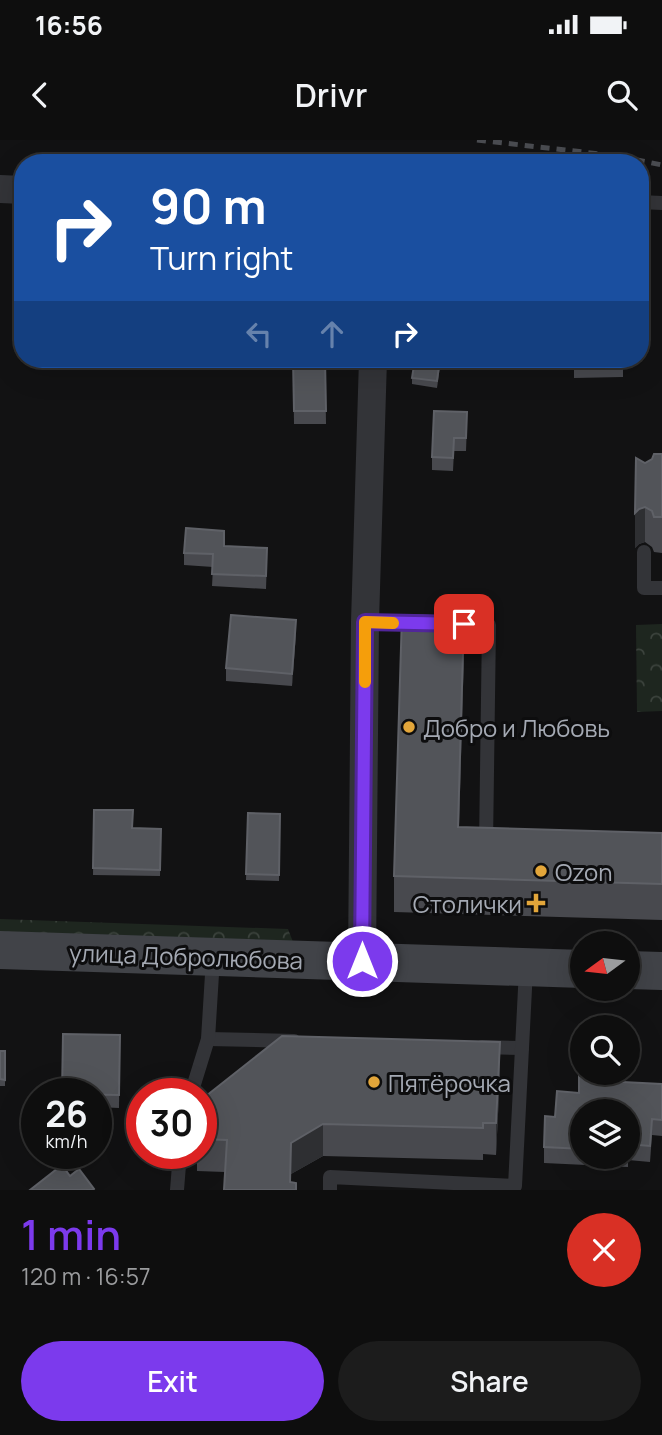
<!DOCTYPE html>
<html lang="en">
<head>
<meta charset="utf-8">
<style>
  body { margin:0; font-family:Manrope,sans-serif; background:#1c1c1c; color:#f1f3f6; height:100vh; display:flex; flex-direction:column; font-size:26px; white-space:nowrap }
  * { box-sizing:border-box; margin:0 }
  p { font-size:23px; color:#9b9c9e }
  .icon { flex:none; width:38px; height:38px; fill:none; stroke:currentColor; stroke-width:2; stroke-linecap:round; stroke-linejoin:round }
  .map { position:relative; height:1050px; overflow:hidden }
  .side { display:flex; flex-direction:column; background:#0e0e0e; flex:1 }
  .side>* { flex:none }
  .top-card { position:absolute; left:14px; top:14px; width:635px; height:214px; border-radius:28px; box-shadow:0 7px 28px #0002,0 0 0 2px #2e2e2e; background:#1a4fa0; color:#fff; overflow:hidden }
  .needle { width:46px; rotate:255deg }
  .tools { position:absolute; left:570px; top:791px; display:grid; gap:14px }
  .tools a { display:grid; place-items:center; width:70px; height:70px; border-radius:50%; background:#0e0e0e; box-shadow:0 7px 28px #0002,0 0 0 2px #2e2e2e; font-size:35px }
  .speed { position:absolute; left:21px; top:938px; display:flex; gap:14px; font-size:35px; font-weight:700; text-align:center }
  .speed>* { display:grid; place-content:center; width:91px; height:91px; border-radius:50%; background:#0e0e0e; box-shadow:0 7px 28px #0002,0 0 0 2px #2e2e2e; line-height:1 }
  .speed small { font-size:18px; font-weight:400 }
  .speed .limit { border:10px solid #d22; background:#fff; color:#111 }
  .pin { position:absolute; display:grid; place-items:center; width:60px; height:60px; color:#fff; margin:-30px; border-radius:14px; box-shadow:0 4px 10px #0006 }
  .me { position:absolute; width:77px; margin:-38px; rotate:0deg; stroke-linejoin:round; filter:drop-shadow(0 0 5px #0008) }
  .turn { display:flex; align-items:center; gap:24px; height:147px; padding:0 21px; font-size:32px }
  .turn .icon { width:91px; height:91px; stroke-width:2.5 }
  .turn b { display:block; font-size:49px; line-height:60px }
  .lanes { display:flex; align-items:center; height:66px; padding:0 21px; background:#0003; justify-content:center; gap:35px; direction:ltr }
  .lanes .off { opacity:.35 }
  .round { display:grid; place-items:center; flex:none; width:74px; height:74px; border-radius:37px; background:#1c1c1c }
  .overview { display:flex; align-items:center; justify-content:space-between; height:119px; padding:0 21px }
  h1 { font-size:42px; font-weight:600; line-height:52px; color:#7c3aed }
  .primary-button { display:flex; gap:14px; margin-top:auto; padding:14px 21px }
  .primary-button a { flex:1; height:80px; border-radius:42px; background:#7c3aed; color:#fff; font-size:28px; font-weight:600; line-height:80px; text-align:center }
  .primary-button a+a { background:#1c1c1c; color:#f1f3f6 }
  .status { display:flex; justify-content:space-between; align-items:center; height:49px; padding:0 35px; background:#0e0e0e; direction:ltr }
  .status svg { height:19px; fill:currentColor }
  header { display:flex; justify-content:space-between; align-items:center; height:91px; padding:0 21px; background:#0e0e0e; font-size:32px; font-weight:600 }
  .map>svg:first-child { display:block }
</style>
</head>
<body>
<div class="status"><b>16:56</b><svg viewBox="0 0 49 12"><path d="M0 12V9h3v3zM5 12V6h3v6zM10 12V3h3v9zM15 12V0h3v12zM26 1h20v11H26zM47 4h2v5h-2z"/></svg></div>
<header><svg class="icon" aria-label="back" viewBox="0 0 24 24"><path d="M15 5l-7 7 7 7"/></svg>Drivr<svg class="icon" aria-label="search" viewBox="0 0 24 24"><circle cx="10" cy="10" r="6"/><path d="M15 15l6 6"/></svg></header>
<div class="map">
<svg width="662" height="1050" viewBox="0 0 662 1050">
  <defs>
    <pattern id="forest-crowns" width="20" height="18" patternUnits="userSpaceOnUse" patternTransform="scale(1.75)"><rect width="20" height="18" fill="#1e261f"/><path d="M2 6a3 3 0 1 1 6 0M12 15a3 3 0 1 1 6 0" fill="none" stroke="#3c433d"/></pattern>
  </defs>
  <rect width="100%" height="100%" fill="#121213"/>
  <!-- forest -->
  <g fill="url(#forest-crowns)">
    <polygon points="662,484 662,571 637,572 636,485"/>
    <polygon points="0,779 288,789 293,802 0,800"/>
  </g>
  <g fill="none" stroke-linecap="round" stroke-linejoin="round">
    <!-- lane -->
    <g stroke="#333438" stroke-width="14">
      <polyline points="640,62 662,63"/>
      <polyline points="644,412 644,448 662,448"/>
      <polyline points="365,482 420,483"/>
      <polyline points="447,484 489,485 486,705"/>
      <polyline points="208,899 294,901"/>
      <polyline points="482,907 522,908"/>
      <polyline points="191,954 208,899 213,818"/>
      <polyline points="177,1050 180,1013"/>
      <polyline points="330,1050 330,1037 515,1046 526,829"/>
    </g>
    <!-- street -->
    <g stroke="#333438" stroke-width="28">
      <polyline points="0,49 23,50"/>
      <polyline points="362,821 365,482 373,219"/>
    </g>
    <!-- secondary -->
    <g stroke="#414348" stroke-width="38">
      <polyline points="0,810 583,829"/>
      <polyline points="628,830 662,831"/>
    </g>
    <!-- rail -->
    <polyline stroke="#4a4c51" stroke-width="5" stroke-dasharray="9 7" stroke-linecap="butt" points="477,0 618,16 662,25"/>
  </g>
  <!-- wall -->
  <g fill="#48494e" fill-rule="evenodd">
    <polygon points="293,219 325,219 326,284 294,284"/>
    <polygon points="441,219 437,248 412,244 412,238"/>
    <polygon points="574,219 623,219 623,237 574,238"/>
    <polygon points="467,284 466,311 454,311 453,331 432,330 432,317"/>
    <polygon points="662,314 662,413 654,412 652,407 645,402 639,404 635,408 645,323"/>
    <polygon points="224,406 267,420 266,449 212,446 213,427 184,425 184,413"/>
    <polygon points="296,493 292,546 226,541 226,528"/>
    <polygon points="464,512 459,687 662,693 662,780 394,772 394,736"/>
    <polygon points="94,670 132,688 161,689 160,736 93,735"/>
    <polygon points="248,673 280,674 279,741 246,740"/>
    <polygon points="120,895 119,968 96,967 96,954"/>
    <rect x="0" y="911" width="5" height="35"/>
    <polygon points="500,934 496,1015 483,1014 483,1020 323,1016 291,1034 291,1042 225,1032 197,1031 197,1013 201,1013 201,960"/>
    <path d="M603,941L662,944V996L652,995L650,1022L628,1020V1027L544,1023V1007L555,977L579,953ZM583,971H628V1017H583Z"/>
  </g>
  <!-- shaded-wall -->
  <g fill="#2e2f32">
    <polygon points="645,367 645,402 639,404 635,408 635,373 639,369"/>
    <polygon points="464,477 464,512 458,722 458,687"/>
    <polygon points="296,480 296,493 292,546 292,534"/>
    <polygon points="500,902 500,934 496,1015 496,983"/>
    <polygon points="323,984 323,1016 291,1034 291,1050 290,1050 291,1003"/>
  </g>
  <!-- building -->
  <g fill="#525459" stroke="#5f6167" stroke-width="2">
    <polygon points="293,219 325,219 326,271 294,271"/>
    <polygon points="415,219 440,219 437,241 412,238"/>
    <polygon points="574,219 623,219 623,224 574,225"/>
    <polygon points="434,271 467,272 466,298 454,298 453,318 432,317"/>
    <polygon points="654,314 662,314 662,377 654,377 652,371 645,367 639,369 635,373 636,318 645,323 652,319"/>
    <polygon points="186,388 224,391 224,406 267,408 266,436 212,434 213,414 184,413"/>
    <polygon points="231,475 296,480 292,534 226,528"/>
    <polygon points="402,475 464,477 458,687 662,693 662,744 394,736"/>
    <polygon points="94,670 133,670 132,688 161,689 160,730 93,728"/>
    <polygon points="248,673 280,674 279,735 246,734"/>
    <polygon points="63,894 120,895 119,955 62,954"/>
    <polygon points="282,896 500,902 496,983 483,983 483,988 323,984 291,1003 290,1042 296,1043 296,1050 224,1050 227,1000 201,999 201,960"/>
    <polygon points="0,911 5,911 5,940 0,939"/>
    <polygon points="579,935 603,936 603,941 662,944 662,980 652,979 650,1006 628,1004 628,971 583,971 583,1009 544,1007 545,976 555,977 557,951 579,953"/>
    <polygon points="62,1025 70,1036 79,1029 94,1049 93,1050 30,1050"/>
  </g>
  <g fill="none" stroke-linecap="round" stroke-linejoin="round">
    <defs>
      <polyline id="route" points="362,821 365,482 464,484"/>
    </defs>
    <!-- route casing -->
    <use href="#route" stroke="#51269a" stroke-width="18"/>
    <!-- route -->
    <use href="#route" stroke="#7c3aed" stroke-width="12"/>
    <!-- slow -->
    <polyline stroke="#f59e0b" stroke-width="12" points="365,542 365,482 393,483"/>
  </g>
  <!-- markers -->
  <g fill="#e3a63a" stroke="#0d0d0e" stroke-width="2.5">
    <circle cx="409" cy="587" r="7"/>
    <circle cx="541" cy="731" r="7"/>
    <path d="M532.5 752.5h7v7h7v7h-7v7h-7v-7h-7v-7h7z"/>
    <circle cx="374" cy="942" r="7"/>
  </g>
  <g text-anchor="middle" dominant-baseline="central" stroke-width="6" stroke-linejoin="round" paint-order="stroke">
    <!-- poi labels -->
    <g font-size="24" fill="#a4a9b3" stroke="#0d0d0e" text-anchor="start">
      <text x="423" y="587">Добро и Любовь</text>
      <text x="555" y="731">Ozon</text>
      <text x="522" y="763" text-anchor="end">Столички</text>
      <text x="388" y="942">Пятёрочка</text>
    </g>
    <!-- street labels -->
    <g font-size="24" fill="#a4a9b3" stroke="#0d0d0e">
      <text transform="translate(186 816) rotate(2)">улица Добролюбова</text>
    </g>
  </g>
</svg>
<div class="tools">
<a><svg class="needle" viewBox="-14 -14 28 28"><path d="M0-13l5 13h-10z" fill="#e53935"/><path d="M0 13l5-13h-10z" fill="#9b9c9e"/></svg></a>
<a><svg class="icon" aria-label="search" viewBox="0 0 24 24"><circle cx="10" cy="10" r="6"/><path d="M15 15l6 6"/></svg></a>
<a><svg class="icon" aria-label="layers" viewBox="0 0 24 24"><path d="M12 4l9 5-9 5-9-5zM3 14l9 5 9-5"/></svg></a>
</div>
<div class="speed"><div>26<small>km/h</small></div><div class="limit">30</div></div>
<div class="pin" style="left:464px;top:484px;background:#d93025"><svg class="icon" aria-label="arrive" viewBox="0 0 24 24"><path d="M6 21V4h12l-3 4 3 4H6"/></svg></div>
<svg class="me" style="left:362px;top:821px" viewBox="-20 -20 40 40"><circle r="17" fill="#7c3aed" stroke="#fff" stroke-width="3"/><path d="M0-11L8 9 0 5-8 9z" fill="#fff"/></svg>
<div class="top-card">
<div class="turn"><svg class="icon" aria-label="right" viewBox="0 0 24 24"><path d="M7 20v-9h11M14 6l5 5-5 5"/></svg><div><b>90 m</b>Turn right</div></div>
<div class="lanes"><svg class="icon off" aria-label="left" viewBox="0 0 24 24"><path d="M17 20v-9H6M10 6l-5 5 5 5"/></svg><svg class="icon off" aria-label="ahead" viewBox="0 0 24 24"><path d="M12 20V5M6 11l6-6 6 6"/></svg><svg class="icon" aria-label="right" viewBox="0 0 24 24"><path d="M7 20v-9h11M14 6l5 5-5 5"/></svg></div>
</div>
</div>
<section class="side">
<div class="overview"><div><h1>1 min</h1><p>120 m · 16:57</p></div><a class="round" style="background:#d93025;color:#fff"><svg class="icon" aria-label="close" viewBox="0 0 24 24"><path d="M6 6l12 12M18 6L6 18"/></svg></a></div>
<div class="primary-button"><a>Exit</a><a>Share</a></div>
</section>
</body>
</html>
